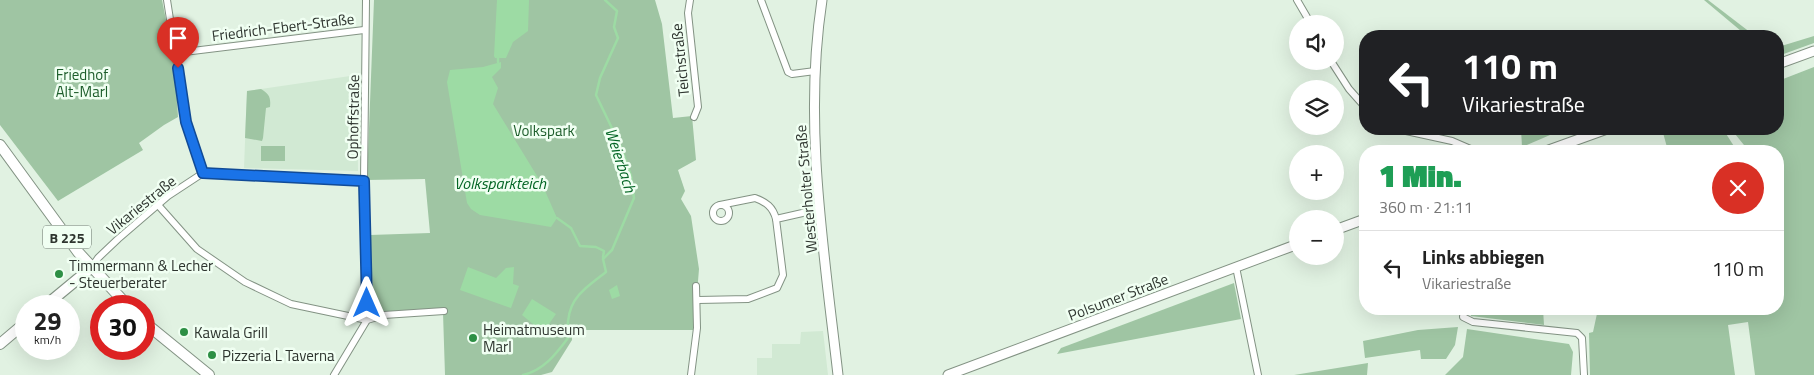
<!DOCTYPE html>
<html lang="de">
<head>
<meta charset="utf-8">
<style>
  body { margin:0; font-family:"Titillium Web",sans-serif; background:#f2f2f2; color:#222; height:100vh; display:flex; flex-direction:column; font-size:19px; white-space:nowrap }
  * { box-sizing:border-box; margin:0 }
  p { font-size:16px; color:#767676 }
  .icon { flex:none; width:28px; height:28px; fill:none; stroke:currentColor; stroke-width:2; stroke-linecap:round; stroke-linejoin:round }
  .map { position:relative; flex:1; overflow:hidden }
  .drawer { position:absolute; left:1359px; top:145px; width:425px; height:170px; display:flex; flex-direction:column; background:#fff; border-radius:20px; box-shadow:0 5px 20px #0002 }
  .drawer>* { flex:none }
  .top-card { position:absolute; left:1359px; top:30px; width:425px; height:105px; border-radius:20px; box-shadow:0 5px 20px #0002; background:#202124; color:#fff; overflow:hidden }
  .fabs { position:absolute; left:1289px; top:15px; display:grid; gap:10px }
  .fabs a { display:grid; place-items:center; width:55px; height:55px; border-radius:50%; background:#fff; box-shadow:0 5px 20px #0002; font-size:25px }
  .speed { position:absolute; left:15px; top:295px; display:flex; gap:10px; font-size:25px; font-weight:700; text-align:center }
  .speed>* { display:grid; place-content:center; width:65px; height:65px; border-radius:50%; background:#fff; box-shadow:0 5px 20px #0002; line-height:1 }
  .speed small { font-size:12px; font-weight:400 }
  .speed .limit { border:8px solid #d22; background:#fff; color:#111 }
  .pin { position:absolute; display:grid; place-items:center; width:42px; height:42px; color:#fff; margin:-51px -21px; border-radius:50% 50% 50% 0; rotate:-45deg; box-shadow:0 0 5px #0007 }
  .pin .icon { rotate:45deg }
  .me { position:absolute; width:55px; margin:-28px; rotate:0deg; stroke-linejoin:round; filter:drop-shadow(0 0 4px #0008) }
  .turn { display:flex; align-items:center; gap:18px; height:105px; padding:0 20px; font-size:22px }
  .turn .icon { width:65px; height:65px; stroke-width:2.5 }
  .turn b { display:block; font-size:35px; line-height:42px }
  .round { display:grid; place-items:center; flex:none; width:52px; height:52px; border-radius:26px; background:#f2f2f2 }
  .summary { display:flex; align-items:center; justify-content:space-between; height:85px; padding:0 20px }
  h1 { font-size:30px; font-weight:800; line-height:38px; color:#1e9e55 }
  ul { padding:0; list-style:none }
  li { display:flex; align-items:center; gap:15px; height:75px; padding:0 20px; border-top:1px solid #e0e0e0 }
  li div { flex:1 }
  li b { display:block; font-size:19px }
  li em { font-style:normal }
  .map>svg:first-child { display:block }
</style>
</head>
<body>
<div class="map">
<svg width="1814" height="375" viewBox="0 0 1814 375">
  <rect width="100%" height="100%" fill="#e1f2e2"/>
  <!-- built -->
  <g fill="#d1e9d3">
    <polygon points="357,75 358,171 244,168 247,91"/>
    <polygon points="823,331 828,375 757,375 757,358 772,358 772,344 800,344 801,332"/>
  </g>
  <!-- green -->
  <g fill="#9fc5a3">
    <polygon points="0,0 162,0 175,65 178,117 164,125 139,143 143,150 58,201 0,125"/>
    <polygon points="374,0 655,0 662,24 673,118 692,116 696,160 678,170 685,191 681,199 691,216 699,269 694,330 572,330 572,340 552,372 541,375 445,375 443,313 374,313 370,235 430,233 425,179 367,180"/>
    <polygon points="1704,0 1708,0 1755,36 1747,36"/>
    <polygon points="1814,36 1814,43 1778,56 1778,47"/>
    <polygon points="1814,67 1814,375 1755,375 1748,322 1728,325 1735,375 1590,375 1589,333 1593,332 1598,309 1778,309 1778,151 1748,150 1731,129 1778,129 1778,81"/>
    <path d="M261,89C269,94 271,97 270,107L266,108L263,138L262,141L245,138L247,91Z"/>
    <polygon points="1521,129 1559,129 1557,132 1522,147"/>
    <polygon points="1662,129 1723,129 1737,151 1668,151"/>
    <rect x="261" y="146" width="24" height="15"/>
    <polygon points="1234,283 1241,319 1057,354 1061,348"/>
    <polygon points="1471,309 1543,309 1544,325 1471,316"/>
    <polygon points="1458,327 1455,345 1446,359 1421,359 1420,350 1365,358 1363,341 1418,330"/>
    <polygon points="1467,329 1569,344 1573,352 1571,375 1445,375 1463,357"/>
    <polygon points="1368,363 1367,375 1294,375"/>
  </g>
  <!-- water -->
  <g fill="#9ddba4">
    <polygon points="497,0 529,0 528,31 513,42 506,58 495,58 494,56"/>
    <polygon points="501,62 501,68 492,77 498,88 493,104 542,184 557,218 551,227 480,215 471,209 467,203 447,82 450,70 483,67"/>
    <polygon points="468,267 496,278 506,268 514,267 513,284 519,286 511,308 460,290"/>
    <polygon points="617,285 620,296 612,299 609,290"/>
    <polygon points="532,299 556,314 549,324 555,332 550,338 522,315"/>
  </g>
  <g fill="none" stroke-linecap="round" stroke-linejoin="round">
    <!-- stream -->
    <g stroke="#9ddba4" stroke-width="2.5">
      <polyline points="498,62 498,58"/>
      <polyline points="557,218 571,228 580,246 596,247 604,251 603,257"/>
      <path d="M523,375C544,370 556,354 568,338C565,301 579,293 606,272L603,259L612,250L634,198L631,176L621,147L596,95L600,78L618,38L614,27L617,11L605,0"/>
    </g>
    <defs>
      <g id="street">
        <polyline points="167,0 186,122 203,173"/>
        <polyline points="690,0 688,13 698,107 694,117"/>
        <polyline points="761,0 788,72 792,74 815,71"/>
        <polyline points="1297,0 1311,24"/>
        <polyline points="176,53 364,30"/>
        <polyline points="1331,61 1349,89 1365,107"/>
        <polyline points="1397,129 1452,141 1475,151"/>
        <polyline points="158,205 197,249 245,282 291,304 367,320 384,315 444,311"/>
        <path d="M720,205L755,198C766,202 773,207 776,219"/>
        <circle cx="721" cy="213" r="8"/>
        <polyline points="1236,267 1258,375"/>
        <polyline points="91,268 98,258 118,239 168,196 203,173 364,181"/>
        <polyline points="698,300 748,299 777,288 783,275 776,219 820,209"/>
        <polyline points="1464,309 1463,317 1473,322 1577,333 1582,338 1584,375"/>
        <polyline points="334,375 367,320 364,181 366,0"/>
        <polyline points="691,375 697,328 696,286"/>
      </g>
      <g id="secondary">
        <path d="M822,0C803,124 824,251 838,375"/>
        <polyline points="1778,64 1814,51"/>
        <polyline points="1546,151 1607,129"/>
        <polyline points="1335,230 1365,219"/>
        <polyline points="948,375 1298,244"/>
      </g>
      <g id="primary">
        <polyline points="0,145 78,252 128,306"/>
        <polyline points="45,306 91,268"/>
        <polyline points="144,322 209,375"/>
        <polyline points="0,344 26,322"/>
      </g>
    </defs>
    <!-- street casing -->
    <use href="#street" stroke="#839384" stroke-width="8"/>
    <!-- secondary casing -->
    <use href="#secondary" stroke="#839384" stroke-width="11"/>
    <!-- primary casing -->
    <use href="#primary" stroke="#839384" stroke-width="12"/>
    <!-- street -->
    <use href="#street" stroke="#fff" stroke-width="6"/>
    <!-- secondary -->
    <use href="#secondary" stroke="#fff" stroke-width="9"/>
    <!-- primary -->
    <use href="#primary" stroke="#fff" stroke-width="10"/>
  </g>
  <g fill="none" stroke-linecap="round" stroke-linejoin="round">
    <defs>
      <polyline id="route" points="178,68 186,122 203,173 364,181 367,303"/>
    </defs>
    <!-- route casing -->
    <use href="#route" stroke="#114b97" stroke-width="12"/>
    <!-- route -->
    <use href="#route" stroke="#1a73e8" stroke-width="9"/>
  </g>
  <!-- markers -->
  <g fill="#2d8f44" stroke="#f0fff2" stroke-width="2">
    <circle cx="59" cy="274" r="5"/>
    <circle cx="184" cy="332" r="5"/>
    <circle cx="473" cy="338" r="5"/>
    <circle cx="212" cy="355" r="5"/>
  </g>
  <g text-anchor="middle" dominant-baseline="central" stroke-width="5" stroke-linejoin="round" paint-order="stroke">
    <!-- shield labels -->
    <rect fill="#f0fff2" stroke="#68726a" stroke-width="1" x="43" y="225.5" width="48" height="23" rx="4"/>
    <g font-size="14" font-weight="bold" fill="#2e352f">
      <text x="67" y="237">B 225</text>
    </g>
    <!-- street labels -->
    <g font-size="15" fill="#2e352f" stroke="#f0fff2">
      <text transform="translate(283 27) rotate(-7)">Friedrich-Ebert-Straße</text>
      <text transform="translate(680 60) rotate(-96)">Teichstraße</text>
      <text transform="translate(353 117) rotate(-89)">Ophoffstraße</text>
      <text transform="translate(806 189) rotate(-95)">Westerholter Straße</text>
      <text transform="translate(141 205) rotate(-39)">Vikariestraße</text>
      <text transform="translate(1118 297) rotate(-21)">Polsumer Straße</text>
    </g>
    <!-- park labels -->
    <g font-size="15" fill="#1e5e2c" stroke="#f0fff2">
      <text x="82" y="74">Friedhof<tspan x="82" dy="17">Alt-Marl</tspan></text>
      <text x="544" y="130">Volkspark</text>
    </g>
    <!-- poi labels -->
    <g font-size="15" fill="#2e352f" stroke="#f0fff2" text-anchor="start">
      <text x="69" y="265">Timmermann &amp; Lecher<tspan x="69" dy="17">- Steuerberater</tspan></text>
      <text x="483" y="329">Heimatmuseum<tspan x="483" dy="17">Marl</tspan></text>
      <text x="194" y="332">Kawala Grill</text>
      <text x="222" y="355">Pizzeria L Taverna</text>
    </g>
    <!-- water labels -->
    <g font-size="16" font-style="italic" fill="#036524" stroke="#f0fff2">
      <text transform="translate(621 160) rotate(72)">Weierbach</text>
      <text x="500" y="183">Volksparkteich</text>
    </g>
  </g>
</svg>
<div class="fabs">
<a><svg class="icon" aria-label="sound" viewBox="0 0 24 24"><path d="M4 9h4l5-4v14l-5-4H4zM17 9q2 3 0 6"/></svg></a>
<a><svg class="icon" aria-label="layers" viewBox="0 0 24 24"><path d="M12 4l9 5-9 5-9-5zM3 14l9 5 9-5"/></svg></a>
<a>+</a>
<a>−</a>
</div>
<div class="speed"><div>29<small>km/h</small></div><div class="limit">30</div></div>
<div class="pin" style="left:178px;top:68px;background:#d93025"><svg class="icon" aria-label="arrive" viewBox="0 0 24 24"><path d="M6 21V4h12l-3 4 3 4H6"/></svg></div>
<svg class="me" style="left:367px;top:303px" viewBox="-20 -20 40 40"><path d="M0-17L14 15 0 8-14 15z" fill="#1a73e8" stroke="#fff" stroke-width="4"/></svg>
<div class="top-card">
<div class="turn"><svg class="icon" aria-label="left" viewBox="0 0 24 24"><path d="M17 20v-9H6M10 6l-5 5 5 5"/></svg><div><b>110 m</b>Vikariestraße</div></div>
</div>
<section class="drawer">
<div class="summary"><div><h1>1 Min.</h1><p>360 m · 21:11</p></div><a class="round" style="background:#d93025;color:#fff"><svg class="icon" aria-label="close" viewBox="0 0 24 24"><path d="M6 6l12 12M18 6L6 18"/></svg></a></div>
<ul>
<li><svg class="icon" aria-label="left" viewBox="0 0 24 24"><path d="M17 20v-9H6M10 6l-5 5 5 5"/></svg><div><b>Links abbiegen</b><p>Vikariestraße</p></div><em>110 m</em></li>
</ul>
</section>
</div>
</body>
</html>
